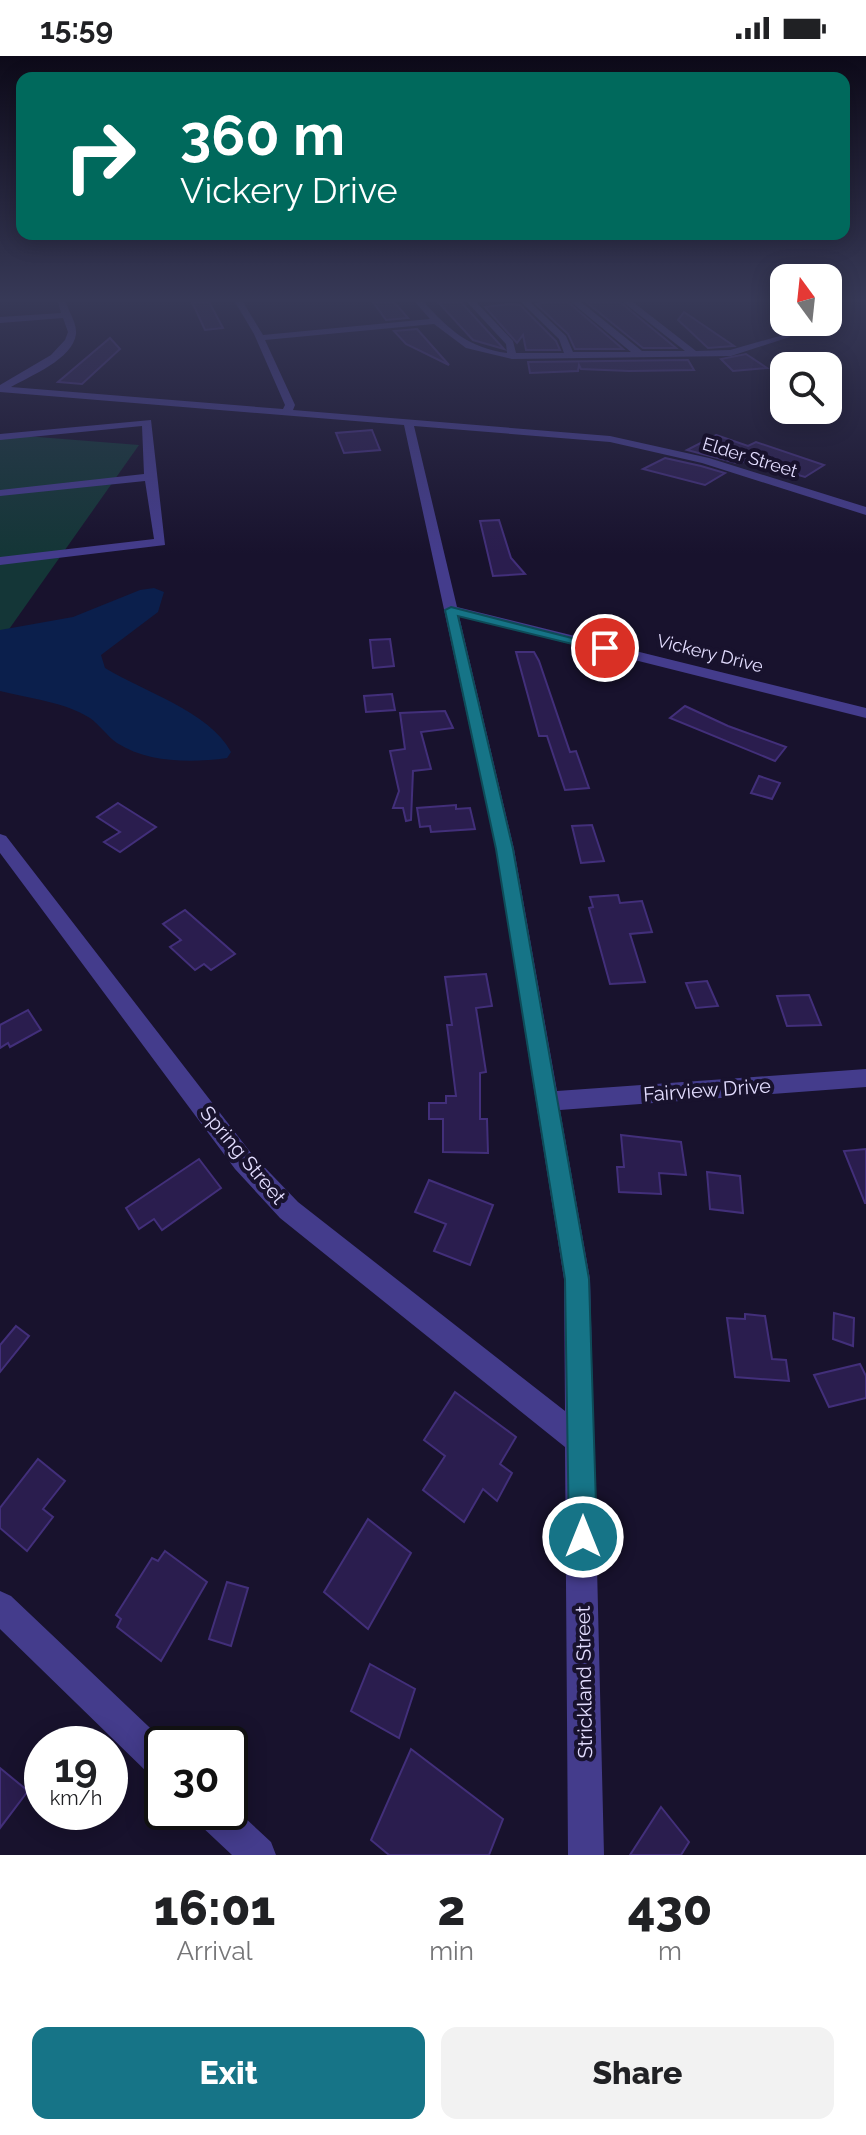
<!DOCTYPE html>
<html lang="en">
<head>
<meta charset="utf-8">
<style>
  body { margin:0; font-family:Raleway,sans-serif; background:#f2f2f2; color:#202124; height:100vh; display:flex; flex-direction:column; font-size:30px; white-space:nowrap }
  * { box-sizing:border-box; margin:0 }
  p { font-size:26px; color:#757577 }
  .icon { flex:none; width:44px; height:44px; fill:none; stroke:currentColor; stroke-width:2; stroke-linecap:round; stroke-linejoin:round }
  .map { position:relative; height:1799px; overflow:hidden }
  .drawer { display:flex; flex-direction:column; background:#fff; flex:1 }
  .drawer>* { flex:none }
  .top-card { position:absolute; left:16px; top:16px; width:834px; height:168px; border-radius:16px; box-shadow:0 4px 20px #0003; background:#00695c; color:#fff; overflow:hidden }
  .needle { width:52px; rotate:345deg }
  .controls { position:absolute; left:770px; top:208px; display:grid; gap:16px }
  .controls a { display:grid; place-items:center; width:72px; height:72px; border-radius:16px; background:#fff; box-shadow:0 4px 20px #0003; font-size:40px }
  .speed { position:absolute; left:24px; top:1670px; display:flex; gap:16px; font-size:40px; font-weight:700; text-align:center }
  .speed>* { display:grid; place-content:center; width:104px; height:104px; border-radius:50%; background:#fff; box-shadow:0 4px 20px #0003; line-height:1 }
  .speed small { font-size:20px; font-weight:400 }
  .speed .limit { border:4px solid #111; border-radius:12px; background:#fff; color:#111 }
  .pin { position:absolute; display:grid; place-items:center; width:68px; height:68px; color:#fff; margin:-34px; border:4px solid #fff; border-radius:50%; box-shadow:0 2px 8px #0007 }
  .me { position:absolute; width:88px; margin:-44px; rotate:0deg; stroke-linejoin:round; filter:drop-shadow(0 0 6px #0008) }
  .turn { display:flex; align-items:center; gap:28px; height:168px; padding:0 32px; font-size:36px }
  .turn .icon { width:104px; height:104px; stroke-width:2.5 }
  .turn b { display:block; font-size:56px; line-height:68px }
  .eta { display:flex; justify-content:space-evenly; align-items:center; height:136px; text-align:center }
  .eta b { font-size:48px; font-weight:800; line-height:56px }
  .cta { display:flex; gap:16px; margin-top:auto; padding:16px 32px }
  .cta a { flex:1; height:92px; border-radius:16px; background:#167487; color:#fff; font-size:32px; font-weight:800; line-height:92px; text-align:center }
  .cta a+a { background:#f2f2f2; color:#202124 }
  .status { display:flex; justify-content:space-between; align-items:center; height:56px; padding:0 40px; background:#fff; direction:ltr }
  .status svg { height:22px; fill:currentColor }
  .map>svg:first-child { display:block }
</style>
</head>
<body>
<div class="status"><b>15:59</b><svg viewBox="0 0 49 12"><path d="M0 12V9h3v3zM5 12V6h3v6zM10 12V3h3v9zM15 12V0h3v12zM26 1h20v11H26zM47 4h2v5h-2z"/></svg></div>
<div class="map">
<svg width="866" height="1799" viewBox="0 0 866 1799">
  <rect width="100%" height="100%" fill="#18122d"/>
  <!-- green -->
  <polygon fill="#143637" points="0,378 139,389 0,586"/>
  <!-- water -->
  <path fill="#0b1f4c" d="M154,532L164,536L158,556L101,599L105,612C142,635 209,655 231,696L227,702C192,707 148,707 117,687C107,680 100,669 90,662C65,646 28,642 0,635V574L73,561L140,534Z"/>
  <!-- building -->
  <g fill="#2a1d4e" stroke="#422f7a" stroke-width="2">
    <polygon points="192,246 209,246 223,272 205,274"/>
    <polygon points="373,246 394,246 408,262 386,264"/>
    <polygon points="438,246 461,246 504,293 473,284"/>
    <polygon points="548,246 568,246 623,293 575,293 568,278 536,248"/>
    <polygon points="586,246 620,246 676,292 643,292"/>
    <polygon points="511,248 520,249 556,285 560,294 526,294 523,279 517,287 485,251"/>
    <polygon points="684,256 734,290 708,292 678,264"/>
    <polygon points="417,273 449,309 406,288 394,275"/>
    <polygon points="110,282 120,293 82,328 58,326"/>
    <polygon points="746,298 767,312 733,315 721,303"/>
    <polygon points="688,304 694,314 629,315 581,313 579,309 578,315 530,317 528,306"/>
    <polygon points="372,374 380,394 344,397 336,377"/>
    <polygon points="716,379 748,390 756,386 824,409 805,421 746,404 740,408 687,394"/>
    <polygon points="665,402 701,410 725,417 705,429 643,413"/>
    <polygon points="499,464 511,502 525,518 493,520 480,465"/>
    <polygon points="390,583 394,610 373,612 370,584"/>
    <polygon points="516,596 534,596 539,605 570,696 576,695 589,732 565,734 547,680 539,680"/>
    <polygon points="392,638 395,654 366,656 364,640"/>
    <polygon points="685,650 728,670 786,691 775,705 670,662"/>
    <polygon points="445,655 453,672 421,676 431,713 413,715 411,764 406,765 403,752 393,752 399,735 390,695 405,693 400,657"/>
    <polygon points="759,720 780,727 772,743 751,737"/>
    <polygon points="118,747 156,771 120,796 104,786 120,776 97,761"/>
    <polygon points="456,749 456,753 470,752 475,773 431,776 430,770 420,771 417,752"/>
    <polygon points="592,769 604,805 581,807 572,770"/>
    <polygon points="618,839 620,847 642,845 652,876 630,878 645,926 610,928 589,852 593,851 590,841"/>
    <polygon points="185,854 235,898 211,914 204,908 195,914 170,891 181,884 163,868"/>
    <polygon points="486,918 492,950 476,952 486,1016 480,1017 480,1063 487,1063 488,1097 443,1096 443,1063 429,1063 429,1047 446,1047 446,1040 456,1040 447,969 452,969 445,921"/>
    <polygon points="707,925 718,950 696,952 686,927"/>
    <polygon points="809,939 821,969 787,970 777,940"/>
    <polygon points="28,954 41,974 10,991 8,987 0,992 0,969"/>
    <polygon points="621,1079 681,1086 686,1119 659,1117 661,1138 619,1136 617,1111 624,1111"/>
    <polygon points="866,1093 866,1147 865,1147 844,1095"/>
    <polygon points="199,1103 221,1132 162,1174 154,1163 139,1173 126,1152"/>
    <polygon points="707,1116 740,1120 743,1157 710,1153"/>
    <polygon points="429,1124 493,1149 470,1209 434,1195 446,1168 415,1156"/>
    <polygon points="834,1257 854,1262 853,1290 833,1283"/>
    <polygon points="745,1258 765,1260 772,1303 786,1304 789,1325 735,1321 727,1262 745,1263"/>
    <polygon points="16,1270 29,1280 0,1316 0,1289"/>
    <polygon points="860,1308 866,1320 866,1342 829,1351 814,1319"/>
    <polygon points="455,1336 516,1381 500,1408 512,1417 497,1445 483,1433 464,1466 423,1434 445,1400 424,1384"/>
    <polygon points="38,1403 65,1425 43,1453 53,1461 27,1495 0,1472 0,1452"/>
    <polygon points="368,1463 411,1497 368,1573 324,1536"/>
    <polygon points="165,1495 207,1526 161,1605 117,1571 121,1563 116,1559 152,1502 158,1505"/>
    <polygon points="227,1526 248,1532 231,1590 209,1583"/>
    <polygon points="370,1608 415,1633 399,1682 351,1655"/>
    <polygon points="411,1693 503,1763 489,1799 389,1799 371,1784"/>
    <polygon points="0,1712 28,1735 0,1772"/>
    <polygon points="661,1751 689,1786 681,1799 630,1799"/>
  </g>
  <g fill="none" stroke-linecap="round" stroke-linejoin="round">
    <!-- minor -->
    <g fill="#443c8c" fill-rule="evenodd">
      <path d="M58,246H66C69,257 77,267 76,278C73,303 30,320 11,331L283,353L285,349L254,278L235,246H243L263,279L430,263L415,246H424C449,274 469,292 507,297L506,288L467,246H476L513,285L516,297H564L559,283L521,246H530L566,280L573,296H631L571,246H581L642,295H685L623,246H633L696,295L730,294L790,277V281L731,300L512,303L466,292L434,268L265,284L295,349L293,354L610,380L709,402L866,451V459L702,407L610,386L414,370L457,551L866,652V662L459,560L514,793L557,1035L866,1013V1031L560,1054L590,1223L604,1799H568L565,1391L280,1162L235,1113L0,797V778L6,780L251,1097L298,1146L565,1355L564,1223L496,793L404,369L0,336V329L51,299L65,284L68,276L63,262L0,267V261L61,257Z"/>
      <polygon points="151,364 165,489 0,509 0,501 154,483 145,425 0,440 0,434 144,418 142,370 0,384 0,378"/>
      <polygon points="0,1535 11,1540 167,1688 162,1688 162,1724 150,1719 0,1573"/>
      <polygon points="230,1748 271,1786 276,1799 232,1799 200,1769 195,1756 230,1756"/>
    </g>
  </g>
  <!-- sky -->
  <linearGradient id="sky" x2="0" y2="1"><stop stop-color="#0d0a19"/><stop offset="0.49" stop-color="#373957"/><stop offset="1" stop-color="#373957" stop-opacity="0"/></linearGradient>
  <rect width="866" height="498" fill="url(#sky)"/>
  <!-- route -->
  <polygon fill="#167487" stroke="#0e4b58" stroke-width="2" points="451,551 611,592 605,596 458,560 513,793 589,1223 597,1481 592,1491 583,1495 573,1491 569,1481 565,1223 496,793 445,554"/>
  <g text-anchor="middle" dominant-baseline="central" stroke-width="8" stroke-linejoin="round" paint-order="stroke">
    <!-- far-street labels -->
    <g font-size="18" fill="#e3ddff" stroke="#18122d">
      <text transform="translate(750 401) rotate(17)">Elder Street</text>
      <text transform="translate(710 597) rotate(14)">Vickery Drive</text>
    </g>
    <!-- street labels -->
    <g font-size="20" fill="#e3ddff" stroke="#18122d">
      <text transform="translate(707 1034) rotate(-4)">Fairview Drive</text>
      <text transform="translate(243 1099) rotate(50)">Spring Street</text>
      <text transform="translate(584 1626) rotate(-91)">Strickland Street</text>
    </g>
  </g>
</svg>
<div class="controls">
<a><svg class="needle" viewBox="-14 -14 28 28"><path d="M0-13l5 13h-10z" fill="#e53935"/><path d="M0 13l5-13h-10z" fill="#757577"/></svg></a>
<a><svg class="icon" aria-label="search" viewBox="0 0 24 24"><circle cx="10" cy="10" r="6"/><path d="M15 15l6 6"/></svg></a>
</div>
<div class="speed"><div>19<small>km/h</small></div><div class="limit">30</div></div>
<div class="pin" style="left:605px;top:592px;background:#d93025"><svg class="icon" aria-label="arrive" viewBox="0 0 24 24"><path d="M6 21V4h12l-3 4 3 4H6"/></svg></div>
<svg class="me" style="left:583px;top:1481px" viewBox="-20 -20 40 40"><circle r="17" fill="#167487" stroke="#fff" stroke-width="3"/><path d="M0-11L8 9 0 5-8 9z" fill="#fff"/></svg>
<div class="top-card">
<div class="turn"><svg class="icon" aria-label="right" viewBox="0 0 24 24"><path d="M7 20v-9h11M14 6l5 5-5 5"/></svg><div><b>360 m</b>Vickery Drive</div></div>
</div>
</div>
<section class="drawer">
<div class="eta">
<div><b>16:01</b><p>Arrival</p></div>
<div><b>2</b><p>min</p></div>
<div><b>430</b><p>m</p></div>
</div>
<div class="cta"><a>Exit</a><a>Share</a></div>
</section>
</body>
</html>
